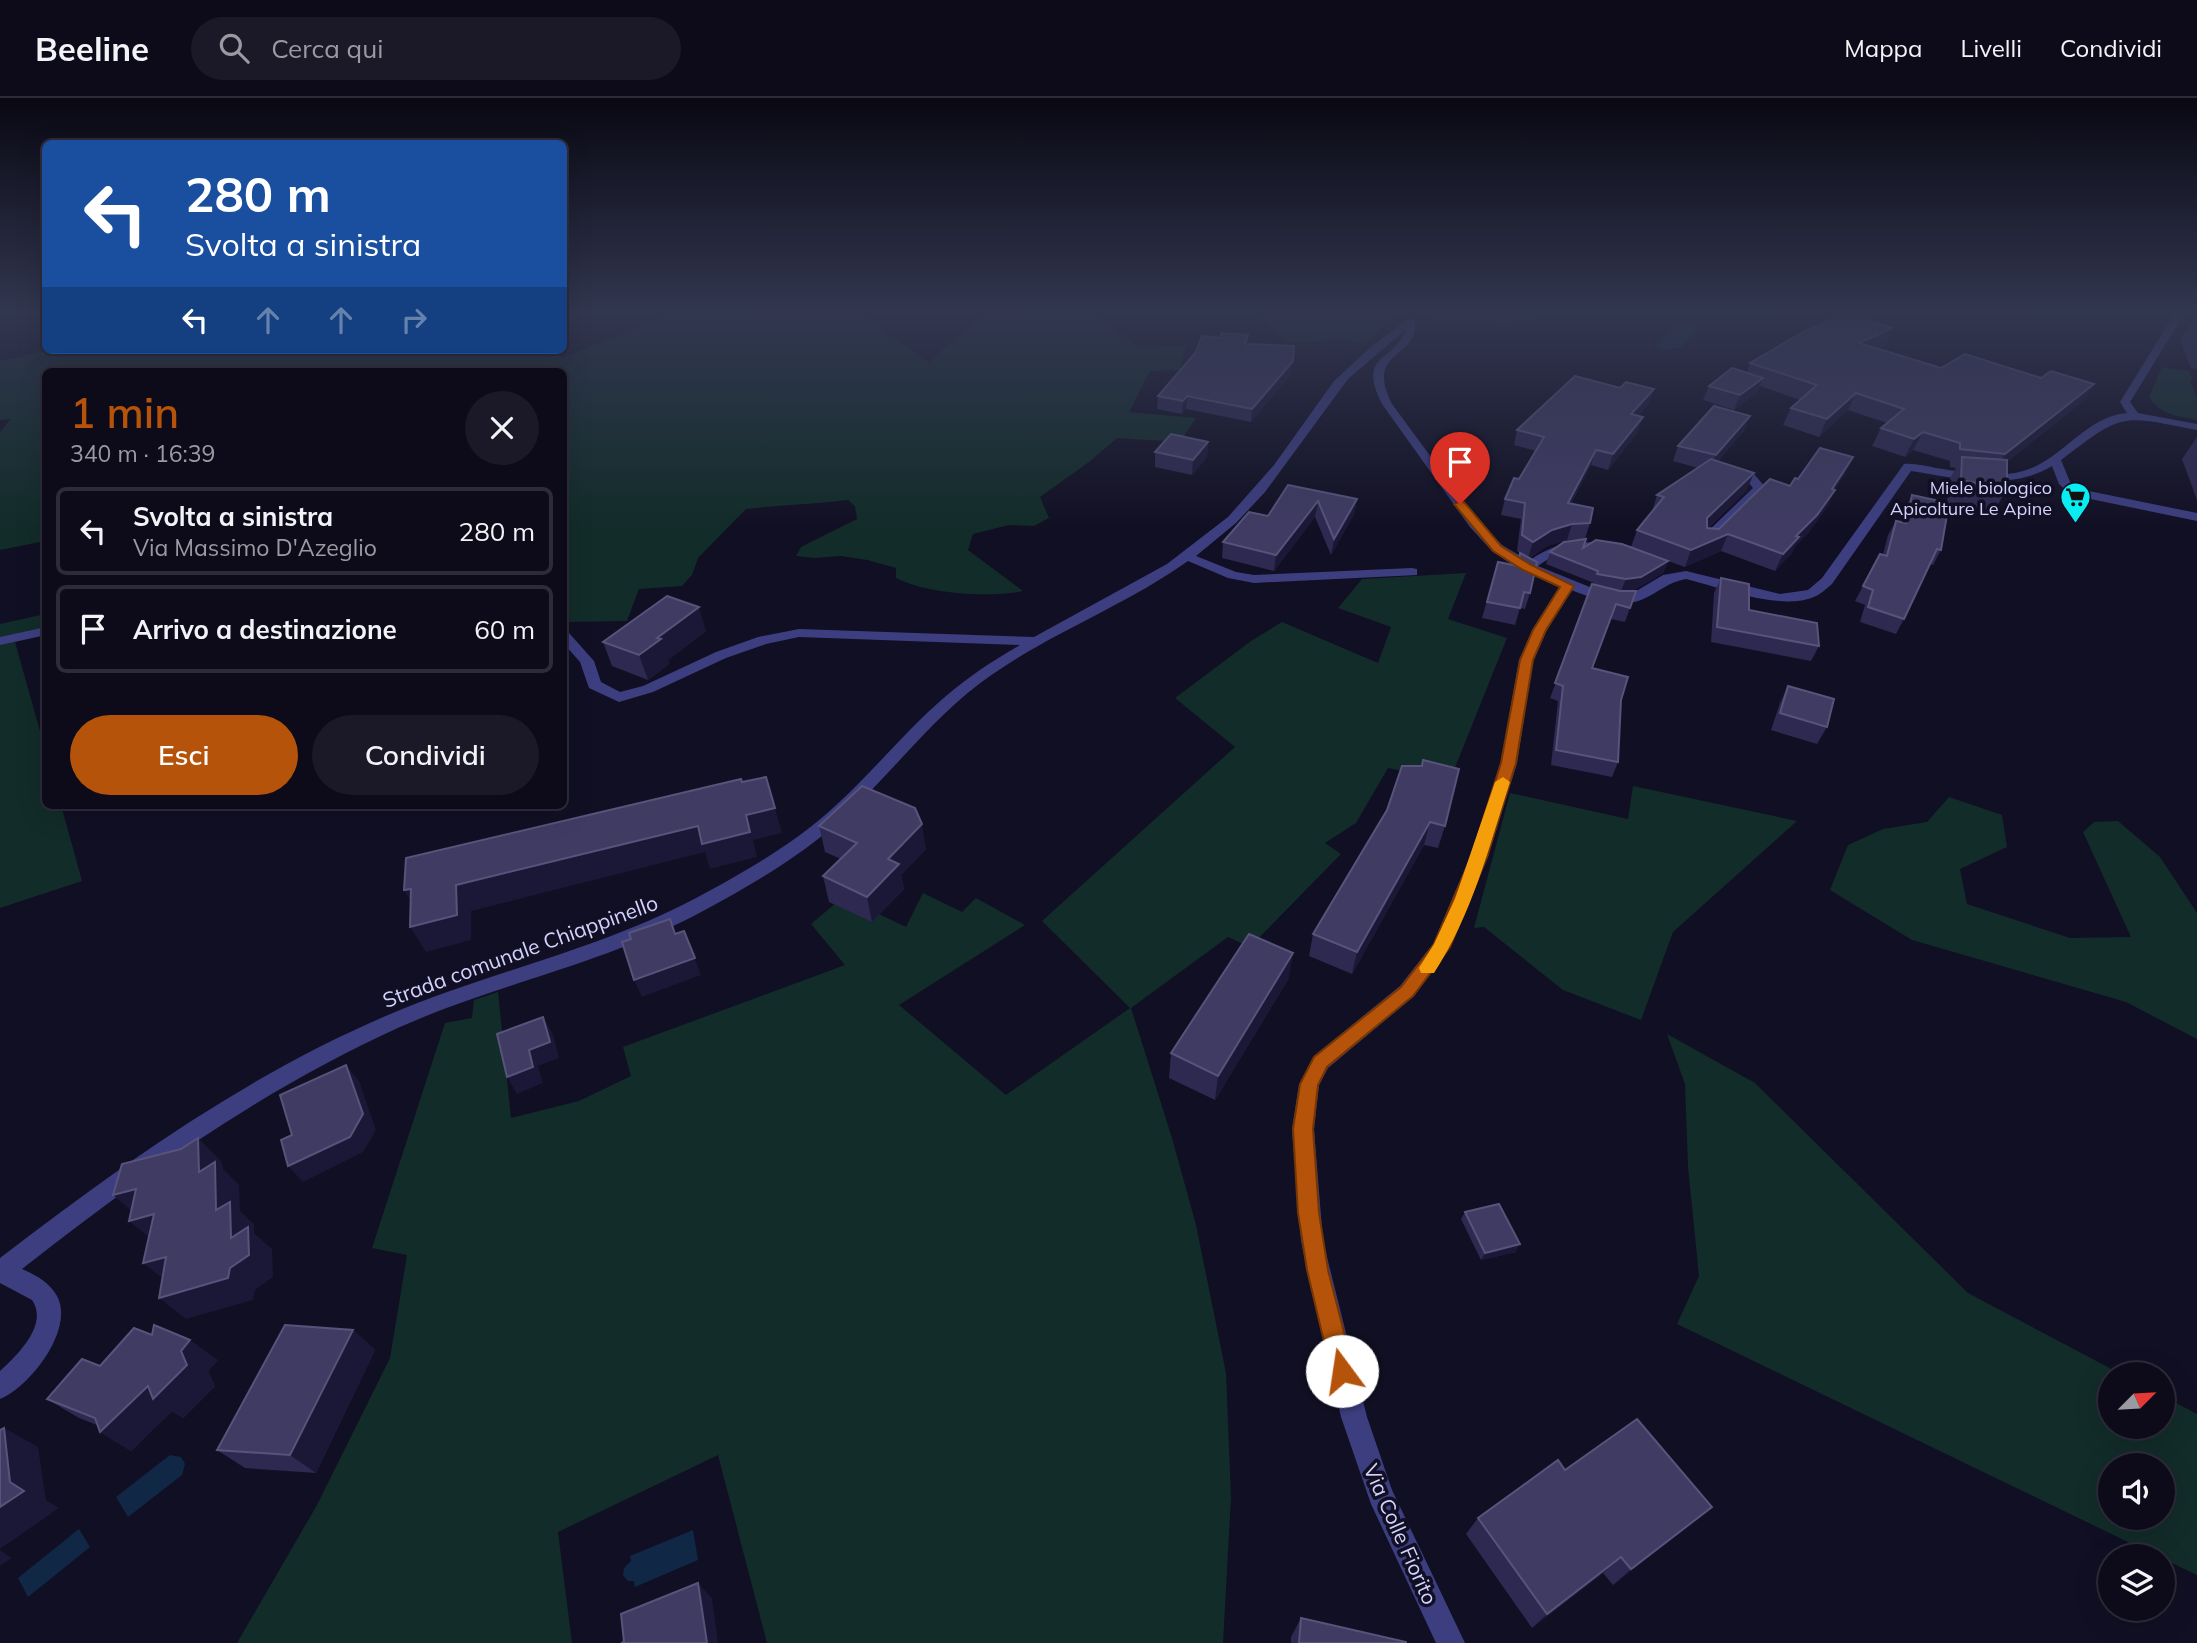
<!DOCTYPE html>
<html lang="it">
<head>
<meta charset="utf-8">
<style>
  body { margin:0; font-family:Mulish,sans-serif; background:#1b1927; color:#f1f3f6; height:100vh; display:flex; flex-direction:column; font-size:26px; white-space:nowrap }
  * { box-sizing:border-box; margin:0 }
  p { font-size:23px; color:#9a9ba2 }
  .icon { flex:none; width:38px; height:38px; fill:none; stroke:currentColor; stroke-width:2; stroke-linecap:round; stroke-linejoin:round }
  .map { position:relative; flex:1; overflow:hidden }
  .side { position:absolute; left:42px; top:270px; width:525px; height:441px; display:flex; flex-direction:column; background:#0d0b1a; border-radius:10px; box-shadow:0 7px 28px #0002,0 0 0 2px #2d2b39 }
  .side>* { flex:none }
  .banner { position:absolute; left:42px; top:42px; width:525px; height:214px; border-radius:10px; box-shadow:0 7px 28px #0002,0 0 0 2px #2d2b39; background:#1a4fa0; color:#fff; overflow:hidden }
  .needle { width:46px; rotate:66deg }
  .buttons { position:absolute; left:2098px; top:1264px; display:grid; gap:14px }
  .buttons a { display:grid; place-items:center; width:77px; height:77px; border-radius:50%; background:#0d0b1a; box-shadow:0 7px 28px #0002,0 0 0 2px #2d2b39; font-size:35px }
  .pin { position:absolute; display:grid; place-items:center; width:60px; height:60px; color:#fff; margin:-72px -30px; border-radius:50% 50% 50% 0; rotate:-45deg; box-shadow:0 0 7px #0007 }
  .pin .icon { rotate:45deg }
  .me { position:absolute; width:77px; margin:-38px; rotate:346deg; stroke-linejoin:round; filter:drop-shadow(0 0 5px #0008) }
  .turn { display:flex; align-items:center; gap:24px; height:147px; padding:0 28px; font-size:32px }
  .turn .icon { width:91px; height:91px; stroke-width:2.5 }
  .turn b { display:block; font-size:49px; line-height:60px }
  .lanes { display:flex; align-items:center; height:66px; padding:0 28px; background:#0003; justify-content:center; gap:35px; direction:ltr }
  .lanes .off { opacity:.35 }
  .round { display:grid; place-items:center; flex:none; width:74px; height:74px; border-radius:37px; background:#1b1927 }
  .headline { display:flex; align-items:center; justify-content:space-between; height:119px; padding:0 28px }
  h1 { font-size:42px; font-weight:600; line-height:52px; color:#b45309 }
  .cta { display:flex; gap:14px; margin-top:auto; padding:14px 28px }
  .cta a { flex:1; height:80px; border-radius:42px; background:#b45309; color:#fff; font-size:28px; font-weight:600; line-height:80px; text-align:center }
  .cta a+a { background:#1b1927; color:#f1f3f6 }
  ul { padding:0; list-style:none }
  li { display:flex; align-items:center; gap:21px; height:88px; margin:0 14px 10px; padding:0 14px; border:4px solid #2d2b39; border-radius:10px }
  li div { flex:1 }
  li b { display:block; font-size:26px }
  li em { font-style:normal }
  header { display:flex; align-items:center; gap:42px; box-sizing:border-box; height:98px; padding:0 35px; background:#0d0b1a; border-bottom:2px solid #2d2b39 }
  header strong { font-size:33px }
  nav { display:flex; gap:38px; margin-inline-start:auto; font-size:24px }
  .search { width:490px; height:63px; background:#1b1927; display:flex; align-items:center; gap:18px; box-sizing:border-box; padding:0 24px; border-radius:38px; color:#9a9ba2; font-size:26px }
  .map>svg:first-child { display:block }
</style>
</head>
<body>
<header>
<strong>Beeline</strong>
<div class="search"><svg class="icon" aria-label="search" viewBox="0 0 24 24"><circle cx="10" cy="10" r="6"/><path d="M15 15l6 6"/></svg>Cerca qui</div>
<nav><a>Mappa</a><a>Livelli</a><a>Condividi</a></nav>
</header>
<div class="map">
<svg width="2197" height="1545" viewBox="0 0 2197 1545">
  <rect width="100%" height="100%" fill="#110f23"/>
  <!-- green -->
  <g fill="#122c29" fill-rule="evenodd">
    <path d="M680,213H854L929,264L987,213L1094,215L1137,249L1186,248L1180,272L1150,273L1129,314L1196,320L1180,344L1117,340L1089,364L1040,399L1049,420L1034,428L1009,427L973,436L968,452L1023,493C989,500 927,496 896,480V470L867,462L841,458L814,460L796,458L801,449L857,421L855,408L848,402C814,406 780,407 746,411L698,460L692,477L682,488L639,491L627,523L564,524V273H46L45,443L0,452V334L11,321L0,322V263L52,252H551L562,260Z"/>
    <polygon points="1253,213 1391,213 1393,218 1365,246 1346,241 1290,245"/>
    <polygon points="1421,213 1563,213 1507,228 1435,221"/>
    <path d="M2162,269L2189,273L2193,281L2190,283L2197,300V322C2180,319 2158,316 2149,299Z"/>
    <polygon points="1466,475 1448,521 1507,540 1450,682 1388,670 1356,725 1325,745 1341,756 1250,849 1228,839 1131,910 1172,1040 1196,1127 1226,1275 1231,1399 1223,1545 767,1545 718,1357 558,1434 572,1545 237,1545 317,1407 390,1260 407,1157 372,1150 445,925 472,920 474,902 498,894 511,1020 579,1003 631,978 623,949 845,867 811,826 843,799 906,829 923,795 962,814 976,800 1025,827 899,907 1006,997 1130,910 1042,823 1235,649 1175,600 1251,543 1282,524 1378,565 1391,529 1338,510 1362,481"/>
    <polygon points="45,516 45,537 15,544 45,651 46,707 61,707 82,783 0,810 0,526"/>
    <polygon points="1633,688 1797,723 1673,834 1641,922 1563,892 1484,829 1474,830 1510,695 1628,721"/>
    <polygon points="1949,699 2002,717 2007,749 1960,771 1967,806 2070,840 2131,839 2083,734 2094,724 2118,723 2160,759 2197,815 2197,941 2126,904 1912,842 1830,792 1848,747 1883,731 1927,724"/>
    <path d="M1667,936L1755,985L1968,1195L2121,1276H2110V1328H2163V1298L2197,1316V1477L2163,1461V1458H2157L1677,1226L1699,1178L1688,1069L1685,986ZM2110,1367H2163V1419H2110Z"/>
  </g>
  <!-- water -->
  <g fill="#102846">
    <polygon points="1677,226 1698,231 1680,251 1673,250 1670,253 1654,249"/>
    <polygon points="170,1357 181,1359 185,1366 182,1377 128,1419 116,1399"/>
    <polygon points="79,1431 90,1449 28,1499 18,1480"/>
    <polygon points="693,1432 698,1462 635,1489 634,1483 628,1483 623,1477 624,1470 631,1463 630,1458"/>
  </g>
  <g fill="none" stroke-linecap="round" stroke-linejoin="round">
    <!-- minor -->
    <g fill="#3c3e80" fill-rule="evenodd">
      <path d="M2171,213H2181L2183,218L2130,304L2138,315L2197,326V332C2120,317 2124,314 2061,362L2070,384L2079,391L2197,415V423L2071,397L2059,386L2052,368C2009,394 1957,380 1911,373L1832,486C1826,491 1821,496 1814,499C1780,513 1722,490 1686,481C1668,484 1658,495 1641,502C1619,511 1592,500 1571,492L1547,532L1533,562L1517,665L1488,759L1450,849L1414,898L1328,970L1319,987L1314,1031L1323,1143L1367,1319L1392,1392L1465,1545H1436L1371,1406L1341,1319L1301,1143L1292,1031L1299,987L1314,958L1400,888L1433,846L1470,759L1501,665L1519,562L1533,532L1560,488L1522,473L1492,453L1470,429L1382,306C1356,254 1395,265 1406,231L1348,281L1265,394L1236,425L1196,458L1236,474L1254,477L1412,470L1417,471V477L1254,485L1228,480L1188,463C1122,510 1044,537 979,586C929,624 892,675 846,717C805,756 753,786 703,813C607,865 499,885 400,929C263,991 140,1078 22,1171C36,1177 49,1184 57,1198C75,1231 30,1289 0,1301V1273C17,1257 49,1227 32,1202L0,1185V1160C121,1067 247,977 388,917C494,872 608,850 709,793C753,769 797,743 834,709C873,674 906,632 946,598C969,578 994,562 1020,547L799,539L766,546L726,560L653,594L619,604L589,590L580,564L564,546V534L569,535L594,563L601,584L620,594L643,588L716,554L758,539L799,531L1034,539L1167,466L1228,419L1274,367L1334,283L1372,248L1410,220L1415,223C1419,262 1364,250 1392,306L1478,423L1502,447L1529,463C1556,443 1582,441 1615,448V454C1607,455 1600,453 1592,452C1570,449 1555,456 1538,468L1607,496L1633,495L1663,477L1686,473L1780,496L1808,492L1822,480L1904,366C1914,365 1926,368 1936,370C1964,374 1996,381 2023,373C2063,362 2084,319 2127,315L2120,304L2173,218Z"/>
      <polygon points="1746,376 1754,376 1766,390 1712,445 1702,445 1702,439 1753,390 1744,379"/>
      <polygon points="46,529 46,537 0,547 0,539"/>
    </g>
  </g>
  <!-- wall -->
  <g fill="#2e2950">
    <polygon points="2190,213 2197,213 2197,271 2191,270 2180,242 2193,222"/>
    <polygon points="1248,246 1291,276 1251,324 1186,311 1182,316 1157,311 1158,298"/>
    <polygon points="1885,247 1877,251 1941,270 2094,286 2083,303 2007,364 2007,391 1993,415 1949,405 1941,452 1933,467 1930,466 1904,521 1896,536 1860,524 1865,507 1855,503 1880,456 1883,457 1888,437 1896,423 1902,424 1905,411 1912,397 1947,405 1949,382 1956,370 1950,369 1950,363 1913,352 1905,359 1872,348 1881,330 1887,325 1848,312 1819,339 1783,327 1791,310 1800,302 1760,288 1757,294 1734,312 1703,302 1709,288 1747,275 1750,265"/>
    <polygon points="1620,290 1654,291 1649,306 1638,318 1638,334 1608,372 1591,367 1571,406 1590,425 1585,441 1567,442 1547,448 1529,460 1530,495 1525,511 1520,510 1515,527 1482,520 1498,464 1516,468 1520,455 1524,457 1517,453 1521,421 1501,417 1505,401 1519,381 1536,353 1514,347 1517,332"/>
    <polygon points="1750,318 1744,333 1718,363 1747,392 1708,430 1719,431 1790,388 1798,381 1845,376 1834,392 1827,409 1809,434 1796,447 1791,456 1775,473 1721,453 1685,469 1668,463 1663,475 1636,491 1625,493 1636,493 1625,524 1611,521 1592,570 1621,602 1618,664 1612,679 1551,667 1558,603 1550,600 1594,485 1546,466 1550,454 1583,450 1631,449 1637,432 1652,414 1657,397 1698,370 1673,363 1678,348"/>
    <polygon points="2197,339 2197,402 2182,361"/>
    <polygon points="1208,344 1207,359 1192,377 1155,369 1155,354"/>
    <polygon points="1288,387 1357,401 1354,416 1331,457 1315,419 1274,473 1222,460 1223,444 1268,418"/>
    <polygon points="1721,480 1749,512 1819,548 1811,563 1711,544 1714,495"/>
    <polygon points="706,533 668,562 669,566 648,582 612,568 603,544"/>
    <polygon points="1788,588 1827,629 1817,646 1771,632 1780,605"/>
    <polygon points="1387,712 1445,728 1438,750 1424,747 1352,876 1309,858 1313,836"/>
    <polygon points="819,728 926,751 901,777 904,791 872,824 829,804 823,778 841,761 825,754"/>
    <polygon points="1289,880 1215,1002 1169,980 1171,955"/>
    <polygon points="1465,1114 1516,1154 1481,1162 1461,1121"/>
    <polygon points="353,1232 375,1252 316,1375 245,1370 217,1352"/>
    <polygon points="218,1262 208,1273 215,1288 183,1320 172,1313 131,1353 100,1334 97,1327 79,1320 47,1301 100,1268"/>
    <polygon points="1565,1372 1691,1426 1613,1487 1603,1475 1532,1530 1466,1436 1478,1420"/>
    <polygon points="1301,1520 1406,1545 1291,1545 1291,1539"/>
  </g>
  <!-- shaded-wall -->
  <g fill="#1b1736">
    <polygon points="1892,230 1885,247 1851,262 1859,245"/>
    <polygon points="1293,263 1291,276 1251,324 1252,311"/>
    <polygon points="1763,280 1757,294 1734,312 1740,297"/>
    <polygon points="2094,286 2083,303 1995,374 2005,356"/>
    <polygon points="1654,291 1649,306 1626,331 1631,316"/>
    <polygon points="1856,295 1848,312 1819,339 1827,321"/>
    <polygon points="1187,298 1186,311 1182,316 1183,303"/>
    <polygon points="1750,318 1744,333 1710,373 1716,357"/>
    <polygon points="1643,319 1638,334 1608,372 1613,356"/>
    <polygon points="1923,334 1913,352 1905,359 1914,341"/>
    <polygon points="1208,344 1207,359 1192,377 1193,362"/>
    <polygon points="1596,352 1591,367 1563,421 1568,405"/>
    <polygon points="1853,359 1845,376 1828,402 1835,392 1827,409 1809,434 1796,447 1791,456 1775,473 1783,456 1832,391"/>
    <polygon points="1754,375 1747,392 1700,437 1707,420"/>
    <polygon points="1357,401 1354,416 1331,457 1334,441"/>
    <polygon points="1318,403 1315,419 1274,473 1276,457"/>
    <polygon points="1572,426 1567,442 1547,448 1528,460 1533,444 1552,432"/>
    <polygon points="1728,436 1721,453 1685,469 1691,452"/>
    <polygon points="1668,463 1663,475 1636,491 1621,493 1626,481"/>
    <polygon points="699,509 706,533 668,562 669,566 648,582 639,557 657,540"/>
    <polygon points="775,710 782,735 753,742 757,759 710,771 705,754 471,813 471,842 426,854 410,829 456,787"/>
    <polygon points="1430,724 1424,747 1352,876 1357,854"/>
    <polygon points="922,726 926,751 901,777 904,791 872,824 867,799 888,761"/>
    <polygon points="411,791 420,818 404,792"/>
    <polygon points="684,833 701,877 642,899 634,882"/>
    <polygon points="1293,855 1289,880 1215,1002 1218,978"/>
    <polygon points="543,919 553,936 559,960 538,968 543,985 517,996 507,979 529,952"/>
    <polygon points="346,967 359,983 376,1032 363,1054 303,1084 288,1068"/>
    <polygon points="198,1040 222,1064 223,1071 239,1087 240,1113 254,1126 254,1135 272,1151 273,1179 255,1192 253,1202 186,1221 159,1200 231,1140 216,1112 199,1074"/>
    <polygon points="136,1091 154,1116 156,1145 129,1123 140,1120 113,1097"/>
    <polygon points="1520,1146 1516,1154 1481,1162 1485,1155"/>
    <polygon points="166,1159 171,1187 143,1165"/>
    <polygon points="353,1232 375,1252 316,1375 290,1357"/>
    <polygon points="190,1242 218,1262 208,1273 215,1288 183,1320 172,1313 131,1353 100,1334 148,1288"/>
    <polygon points="4,1330 38,1349 46,1402 59,1410 0,1451 0,1409 10,1384"/>
    <polygon points="1712,1409 1691,1426 1613,1487 1631,1471"/>
    <polygon points="0,1452 12,1460 0,1468"/>
    <polygon points="1621,1459 1603,1475 1532,1530 1547,1516"/>
    <polygon points="698,1485 712,1500 718,1545 707,1545"/>
  </g>
  <!-- building -->
  <g fill="#3f3b63" stroke="#57537b" stroke-width="2">
    <polygon points="1848,215 1892,230 1859,245 1941,270 1965,256 2041,280 2051,273 2094,286 2005,356 1960,351 1960,345 1923,334 1914,341 1881,330 1904,311 1856,295 1827,321 1791,310 1817,287 1750,265 1805,233"/>
    <polygon points="1222,235 1248,237 1245,246 1294,248 1293,263 1252,311 1187,298 1183,303 1158,298 1196,254 1202,238 1220,240"/>
    <polygon points="1732,270 1763,280 1740,297 1709,288"/>
    <polygon points="1575,278 1620,290 1626,284 1654,291 1631,316 1643,319 1613,356 1596,352 1568,405 1593,410 1590,425 1572,426 1552,432 1533,444 1522,437 1525,405 1505,401 1514,380 1519,381 1544,339 1517,332"/>
    <polygon points="1714,308 1750,318 1716,357 1678,348"/>
    <polygon points="1171,336 1208,344 1193,362 1155,354"/>
    <polygon points="1820,350 1853,359 1832,391 1835,392 1817,417 1796,438 1799,439 1783,456 1728,436 1691,452 1637,432 1664,399 1657,397 1711,361 1754,375 1707,420 1707,430 1719,431 1770,381 1790,388 1795,380 1798,381"/>
    <polygon points="1962,359 2007,362 2007,391 1961,382"/>
    <polygon points="1288,387 1357,401 1334,441 1318,403 1276,457 1223,444 1249,414 1268,418"/>
    <polygon points="1912,397 1949,405 1941,452 1937,451 1904,521 1868,509 1873,492 1863,488 1880,456 1887,458 1896,423 1906,425"/>
    <polygon points="1586,441 1583,450 1596,442 1622,446 1668,463 1641,479 1626,481 1597,476 1598,473 1550,454 1564,444"/>
    <polygon points="1520,455 1537,464 1530,495 1524,494 1520,510 1487,504 1498,464 1518,468"/>
    <polygon points="1721,480 1749,486 1749,512 1817,525 1819,548 1717,529"/>
    <polygon points="1592,486 1620,493 1636,493 1630,510 1616,506 1592,570 1628,579 1621,602 1618,664 1556,652 1563,588 1555,585"/>
    <polygon points="667,498 699,509 657,540 661,541 639,557 603,544"/>
    <polygon points="1788,588 1834,601 1827,629 1780,615"/>
    <polygon points="1423,662 1459,671 1445,728 1430,724 1357,854 1313,836 1387,712 1402,668 1422,668"/>
    <polygon points="766,679 775,710 746,717 750,734 702,746 698,728 456,787 457,817 410,829 411,791 404,792 406,760 741,681 742,684"/>
    <polygon points="862,688 915,710 922,726 888,761 899,766 867,799 823,778 857,745 819,728"/>
    <polygon points="670,821 675,836 684,833 695,860 634,882 622,844 631,841 629,835"/>
    <polygon points="1249,836 1293,855 1218,978 1171,955"/>
    <polygon points="543,919 550,944 529,952 533,969 507,979 497,936"/>
    <polygon points="346,967 363,1016 350,1039 288,1068 281,1042 292,1037 280,997"/>
    <polygon points="198,1040 199,1074 215,1064 216,1112 230,1104 231,1140 248,1129 249,1157 230,1170 228,1180 159,1200 166,1159 143,1165 154,1116 129,1123 136,1091 113,1097 122,1066 181,1051"/>
    <polygon points="1499,1106 1520,1146 1485,1155 1465,1114"/>
    <polygon points="154,1227 190,1242 181,1253 187,1267 153,1301 148,1288 100,1334 95,1320 47,1301 82,1261 100,1268 134,1230 152,1237"/>
    <polygon points="285,1227 353,1232 290,1357 217,1352"/>
    <polygon points="1637,1321 1712,1409 1631,1471 1621,1459 1547,1516 1478,1420 1558,1362 1565,1372"/>
    <polygon points="4,1330 10,1384 24,1393 0,1409 0,1332"/>
    <polygon points="698,1485 707,1545 621,1545 624,1544 621,1516"/>
    <polygon points="1301,1520 1406,1544 1406,1545 1299,1545"/>
  </g>
  <!-- sky -->
  <linearGradient id="sky" x2="0" y2="1"><stop stop-color="#090813"/><stop offset="0.5" stop-color="#323750"/><stop offset="1" stop-color="#323750" stop-opacity="0"/></linearGradient>
  <rect width="2197" height="430" fill="url(#sky)"/>
  <!-- route -->
  <polygon fill="#b45309" stroke="#753606" stroke-width="2" points="1460,403 1464,404 1501,448 1531,467 1574,488 1546,532 1533,562 1516,665 1487,759 1450,849 1413,898 1327,969 1318,987 1313,1031 1319,1115 1328,1172 1354,1273 1350,1281 1342,1284 1335,1281 1331,1273 1307,1172 1298,1115 1293,1031 1300,986 1314,959 1401,889 1434,846 1471,759 1501,665 1520,562 1533,532 1560,489 1523,472 1493,453 1454,406"/>
  <!-- slow -->
  <path fill="#f59e0b" d="M1503,679L1510,684C1489,749 1472,817 1434,875H1421L1419,870L1434,846L1455,801L1495,684Z"/>
  <!-- icons -->
  <defs>
    <symbol id="supermarket-pin" viewBox="-11 -11 22 30"><path d="M0 17L-7.5 6A9.5 9.5 0 1 1 7.5 6Z" fill="#09ecf2" stroke="#110f23"/><path d="M-6-5.5h2.5l.6 2H6L4.5 2H-2.5L-4.4-4H-6ZM-1.5 3.2a1.3 1.3 0 1 0 .1 0ZM3 3.2a1.3 1.3 0 1 0 .1 0Z" fill="#111"/></symbol>
  </defs>
  <g fill-rule="evenodd">
    <use href="#supermarket-pin" x="2058" y="382" width="35" height="47"/>
  </g>
  <g text-anchor="middle" dominant-baseline="central" stroke-width="7" stroke-linejoin="round" paint-order="stroke">
    <!-- far-poi labels -->
    <g font-size="18" fill="#d4d2fd" stroke="#110f23" text-anchor="end">
      <text x="2052" y="389">Miele biologico<tspan x="2052" dy="21">Apicolture Le Apine</tspan></text>
    </g>
    <!-- street labels -->
    <g font-size="21" fill="#d4d2fd" stroke="#110f23">
      <text transform="translate(520 853) rotate(-20)">Strada comunale Chiappinello</text>
      <text transform="translate(1401 1436) rotate(66)">Via Colle Fiorito</text>
    </g>
  </g>
</svg>
<div class="buttons">
<a><svg class="needle" viewBox="-14 -14 28 28"><path d="M0-13l5 13h-10z" fill="#e53935"/><path d="M0 13l5-13h-10z" fill="#9a9ba2"/></svg></a>
<a><svg class="icon" aria-label="sound" viewBox="0 0 24 24"><path d="M4 9h4l5-4v14l-5-4H4zM17 9q2 3 0 6"/></svg></a>
<a><svg class="icon" aria-label="layers" viewBox="0 0 24 24"><path d="M12 4l9 5-9 5-9-5zM3 14l9 5 9-5"/></svg></a>
</div>
<div class="pin" style="left:1460px;top:406px;background:#d93025"><svg class="icon" aria-label="arrive" viewBox="0 0 24 24"><path d="M6 21V4h12l-3 4 3 4H6"/></svg></div>
<svg class="me" style="left:1342px;top:1273px" viewBox="-20 -20 40 40"><circle r="19" fill="#fff"/><path d="M0-13L10 11 0 6-10 11z" fill="#b45309"/></svg>
<div class="banner">
<div class="turn"><svg class="icon" aria-label="left" viewBox="0 0 24 24"><path d="M17 20v-9H6M10 6l-5 5 5 5"/></svg><div><b>280 m</b>Svolta a sinistra</div></div>
<div class="lanes"><svg class="icon" aria-label="left" viewBox="0 0 24 24"><path d="M17 20v-9H6M10 6l-5 5 5 5"/></svg><svg class="icon off" aria-label="ahead" viewBox="0 0 24 24"><path d="M12 20V5M6 11l6-6 6 6"/></svg><svg class="icon off" aria-label="ahead" viewBox="0 0 24 24"><path d="M12 20V5M6 11l6-6 6 6"/></svg><svg class="icon off" aria-label="right" viewBox="0 0 24 24"><path d="M7 20v-9h11M14 6l5 5-5 5"/></svg></div>
</div>
<section class="side">
<div class="headline"><div><h1>1 min</h1><p>340 m · 16:39</p></div><a class="round"><svg class="icon" aria-label="close" viewBox="0 0 24 24"><path d="M6 6l12 12M18 6L6 18"/></svg></a></div>
<ul>
<li><svg class="icon" aria-label="left" viewBox="0 0 24 24"><path d="M17 20v-9H6M10 6l-5 5 5 5"/></svg><div><b>Svolta a sinistra</b><p>Via Massimo D'Azeglio</p></div><em>280 m</em></li>
<li><svg class="icon" aria-label="arrive" viewBox="0 0 24 24"><path d="M6 21V4h12l-3 4 3 4H6"/></svg><div><b>Arrivo a destinazione</b></div><em>60 m</em></li>
</ul>
<div class="cta"><a>Esci</a><a>Condividi</a></div>
</section>
</div>
</body>
</html>
